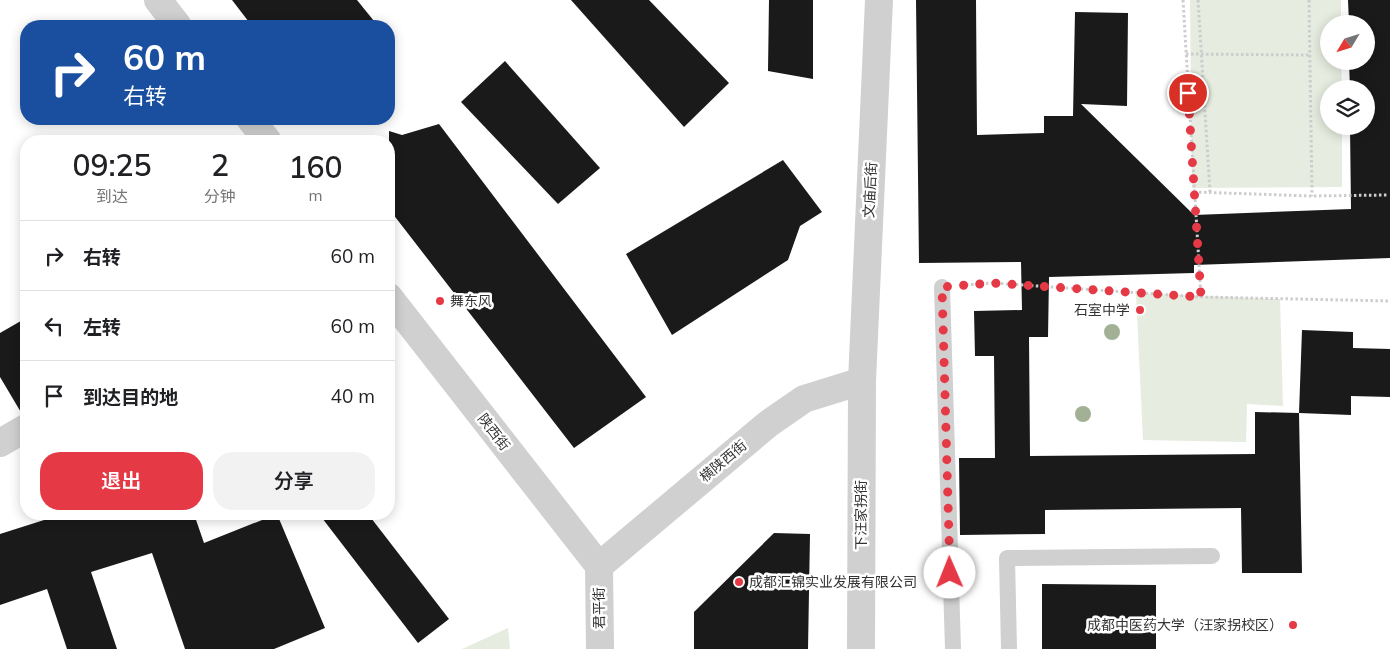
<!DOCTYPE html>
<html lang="zh">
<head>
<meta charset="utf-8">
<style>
  body { margin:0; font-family:Mulish,"Noto Sans SC",sans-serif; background:#f2f2f2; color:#202124; height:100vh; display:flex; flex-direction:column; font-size:19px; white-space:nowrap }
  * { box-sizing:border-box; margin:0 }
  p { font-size:16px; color:#757577 }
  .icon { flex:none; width:28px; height:28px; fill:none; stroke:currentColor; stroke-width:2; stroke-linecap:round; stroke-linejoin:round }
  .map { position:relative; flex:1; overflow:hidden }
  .details { position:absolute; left:20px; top:135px; width:375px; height:385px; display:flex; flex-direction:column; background:#fff; border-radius:20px; box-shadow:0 2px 12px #0003 }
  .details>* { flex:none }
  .banner { position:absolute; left:20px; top:20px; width:375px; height:105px; border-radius:20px; box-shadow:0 2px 12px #0003; background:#1a4fa0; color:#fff; overflow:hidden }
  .needle { width:32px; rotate:232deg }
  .fabs { position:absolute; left:1320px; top:15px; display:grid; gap:10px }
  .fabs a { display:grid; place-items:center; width:55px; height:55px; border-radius:50%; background:#fff; box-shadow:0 2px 12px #0003; font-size:25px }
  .pin { position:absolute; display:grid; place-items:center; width:42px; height:42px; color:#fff; margin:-21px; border:2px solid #fff; border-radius:50%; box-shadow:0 1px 5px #0007 }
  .me { position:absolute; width:55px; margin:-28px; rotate:359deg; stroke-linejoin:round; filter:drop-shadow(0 0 4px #0008) }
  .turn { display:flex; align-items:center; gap:18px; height:105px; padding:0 20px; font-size:22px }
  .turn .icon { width:65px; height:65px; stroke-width:2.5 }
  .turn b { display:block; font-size:35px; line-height:42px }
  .eta { display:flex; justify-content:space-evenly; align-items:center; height:85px; text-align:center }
  .eta b { font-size:30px; font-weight:600; line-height:35px }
  .button { display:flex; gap:10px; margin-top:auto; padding:10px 20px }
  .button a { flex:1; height:58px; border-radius:20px; background:#e63946; color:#fff; font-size:20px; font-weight:600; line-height:58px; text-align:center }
  .button a+a { background:#f2f2f2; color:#202124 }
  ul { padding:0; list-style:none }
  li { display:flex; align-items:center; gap:15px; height:70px; padding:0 20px; border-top:1px solid #e0e0e0 }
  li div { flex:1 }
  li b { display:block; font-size:19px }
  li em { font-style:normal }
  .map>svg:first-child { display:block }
</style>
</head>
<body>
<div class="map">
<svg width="1390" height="649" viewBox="0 0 1390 649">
  <rect width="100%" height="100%" fill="#fff"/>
  <!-- green -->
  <g fill="#e6ecdf">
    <polygon points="1190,0 1341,0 1341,24 1329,24 1329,61 1341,61 1342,89 1329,89 1329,126 1342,126 1342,187 1192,188"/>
    <polygon points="1136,293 1280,299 1283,406 1247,404 1246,442 1143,440"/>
    <polygon points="508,628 510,649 462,649"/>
  </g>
  <!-- building -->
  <g fill="#1a1a1a">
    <polygon points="232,0 357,0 378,26 252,26"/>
    <polygon points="571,0 649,0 729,83 684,127"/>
    <polygon points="769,0 813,0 813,79 768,71"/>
    <polygon points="916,0 976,0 977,135 1044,133 1044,116 1073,116 1075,12 1128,13 1127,106 1081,104 1194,215 1351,209 1350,126 1366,126 1366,89 1350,89 1349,61 1366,61 1366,24 1349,24 1348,0 1390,0 1390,258 1194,265 1194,273 1049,277 1048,337 1029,337 1030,456 1255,454 1255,412 1299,413 1302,573 1242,573 1241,508 1045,510 1045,534 960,535 959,458 995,458 994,356 975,356 974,311 1022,310 1021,262 919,263"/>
    <polygon points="505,61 600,168 558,204 461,102"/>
    <polygon points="439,124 646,397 574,448 389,209 389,131 402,135"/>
    <polygon points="783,160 822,212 800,226 788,260 672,335 626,254"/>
    <polygon points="26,318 26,412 22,414 0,377 0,333"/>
    <polygon points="1302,330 1353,332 1353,348 1390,349 1390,397 1351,396 1351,415 1299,413"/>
    <polygon points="63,514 194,514 204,543 277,514 325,628 274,649 185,649 152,553 91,572 117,649 67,649 47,589 0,605 0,534"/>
    <polygon points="319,514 368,514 449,619 418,643"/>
    <polygon points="774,533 810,534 808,649 694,649 694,612"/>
    <polygon points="1042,584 1156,585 1156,649 1042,649"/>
  </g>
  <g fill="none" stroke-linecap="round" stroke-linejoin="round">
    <!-- path -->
    <g stroke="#cdcdcd" stroke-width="3" stroke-dasharray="2.5 2.5" stroke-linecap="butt">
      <polyline points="1183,0 1201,297"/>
      <polyline points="1198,0 1210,192"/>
      <polyline points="1309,0 1312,196"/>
      <polyline points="1186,54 1310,55"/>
      <polyline points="1194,192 1312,196 1387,195"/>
      <polyline points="966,285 992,283 1201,297 1390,301"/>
    </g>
    <!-- service -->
    <g stroke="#d0d0d0" stroke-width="16">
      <polyline points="942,287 953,649"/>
      <polyline points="1009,649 1007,558 1212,556"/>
    </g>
    <!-- minor -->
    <g stroke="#d0d0d0" stroke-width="28">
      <polyline points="158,0 178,26"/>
      <polyline points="250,119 268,141"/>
      <polyline points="389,297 599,566"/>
      <polyline points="0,443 26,428"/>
      <polyline points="599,566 768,424 804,399 862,381"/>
      <polyline points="599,566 600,649"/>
      <polyline points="861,649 862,381 879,0"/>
    </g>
  </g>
  <!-- trees -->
  <g fill="#a2b095">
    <circle cx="1112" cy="332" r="8"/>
    <circle cx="1083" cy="414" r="8"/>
  </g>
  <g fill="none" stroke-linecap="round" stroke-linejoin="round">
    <!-- route -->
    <polyline stroke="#e63946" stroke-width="9" stroke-dasharray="0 16.2" points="950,573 942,287 992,283 1201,297 1188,93"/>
  </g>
  <!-- markers -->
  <g fill="#e63946" stroke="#fff" stroke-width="2">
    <circle cx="440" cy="301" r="5"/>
    <circle cx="1140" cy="310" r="5"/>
    <circle cx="739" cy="582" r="5"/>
    <circle cx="1293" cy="625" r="5"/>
  </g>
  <g text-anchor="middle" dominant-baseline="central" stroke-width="5" stroke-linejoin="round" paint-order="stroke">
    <!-- street labels -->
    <g font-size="14" fill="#333" stroke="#fff">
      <text transform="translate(870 190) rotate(-87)">文庙后街</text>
      <text transform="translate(494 432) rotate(52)">陕西街</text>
      <text transform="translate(723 461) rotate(-40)">横陕西街</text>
      <text transform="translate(861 515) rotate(-90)">下汪家拐街</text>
      <text transform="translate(599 608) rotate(-91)">君平街</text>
    </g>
    <!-- poi labels -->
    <g font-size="14" fill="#333" stroke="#fff" text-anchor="start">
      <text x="450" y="301">舞东风</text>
      <text x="1130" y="310" text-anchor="end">石室中学</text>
      <text x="749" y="582">成都汇锦实业发展有限公司</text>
      <text x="1283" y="625" text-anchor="end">成都中医药大学（汪家拐校区）</text>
    </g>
  </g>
</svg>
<div class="fabs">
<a><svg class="needle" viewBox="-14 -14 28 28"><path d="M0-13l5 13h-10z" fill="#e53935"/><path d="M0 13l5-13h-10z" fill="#757577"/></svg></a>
<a><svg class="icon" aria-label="layers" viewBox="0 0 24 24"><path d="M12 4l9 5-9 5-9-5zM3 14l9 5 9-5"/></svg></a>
</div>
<div class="pin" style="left:1188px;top:93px;background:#d93025"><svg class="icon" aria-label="arrive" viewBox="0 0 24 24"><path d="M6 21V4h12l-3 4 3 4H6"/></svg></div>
<svg class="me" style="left:950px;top:573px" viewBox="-20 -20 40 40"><circle r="19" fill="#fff"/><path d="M0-13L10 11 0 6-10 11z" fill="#e63946"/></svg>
<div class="banner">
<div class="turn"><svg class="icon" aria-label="right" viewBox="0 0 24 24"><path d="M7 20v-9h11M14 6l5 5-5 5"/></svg><div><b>60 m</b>右转</div></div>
</div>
<section class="details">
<div class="eta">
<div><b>09:25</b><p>到达</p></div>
<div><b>2</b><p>分钟</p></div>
<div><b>160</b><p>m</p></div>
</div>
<ul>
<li><svg class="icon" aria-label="right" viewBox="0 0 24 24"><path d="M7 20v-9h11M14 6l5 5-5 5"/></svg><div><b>右转</b></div><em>60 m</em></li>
<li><svg class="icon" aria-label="left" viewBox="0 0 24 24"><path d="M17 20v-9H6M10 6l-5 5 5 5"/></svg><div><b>左转</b></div><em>60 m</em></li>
<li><svg class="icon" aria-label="arrive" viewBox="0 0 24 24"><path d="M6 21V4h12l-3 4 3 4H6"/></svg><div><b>到达目的地</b></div><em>40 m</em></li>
</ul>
<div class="button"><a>退出</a><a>分享</a></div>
</section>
</div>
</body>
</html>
